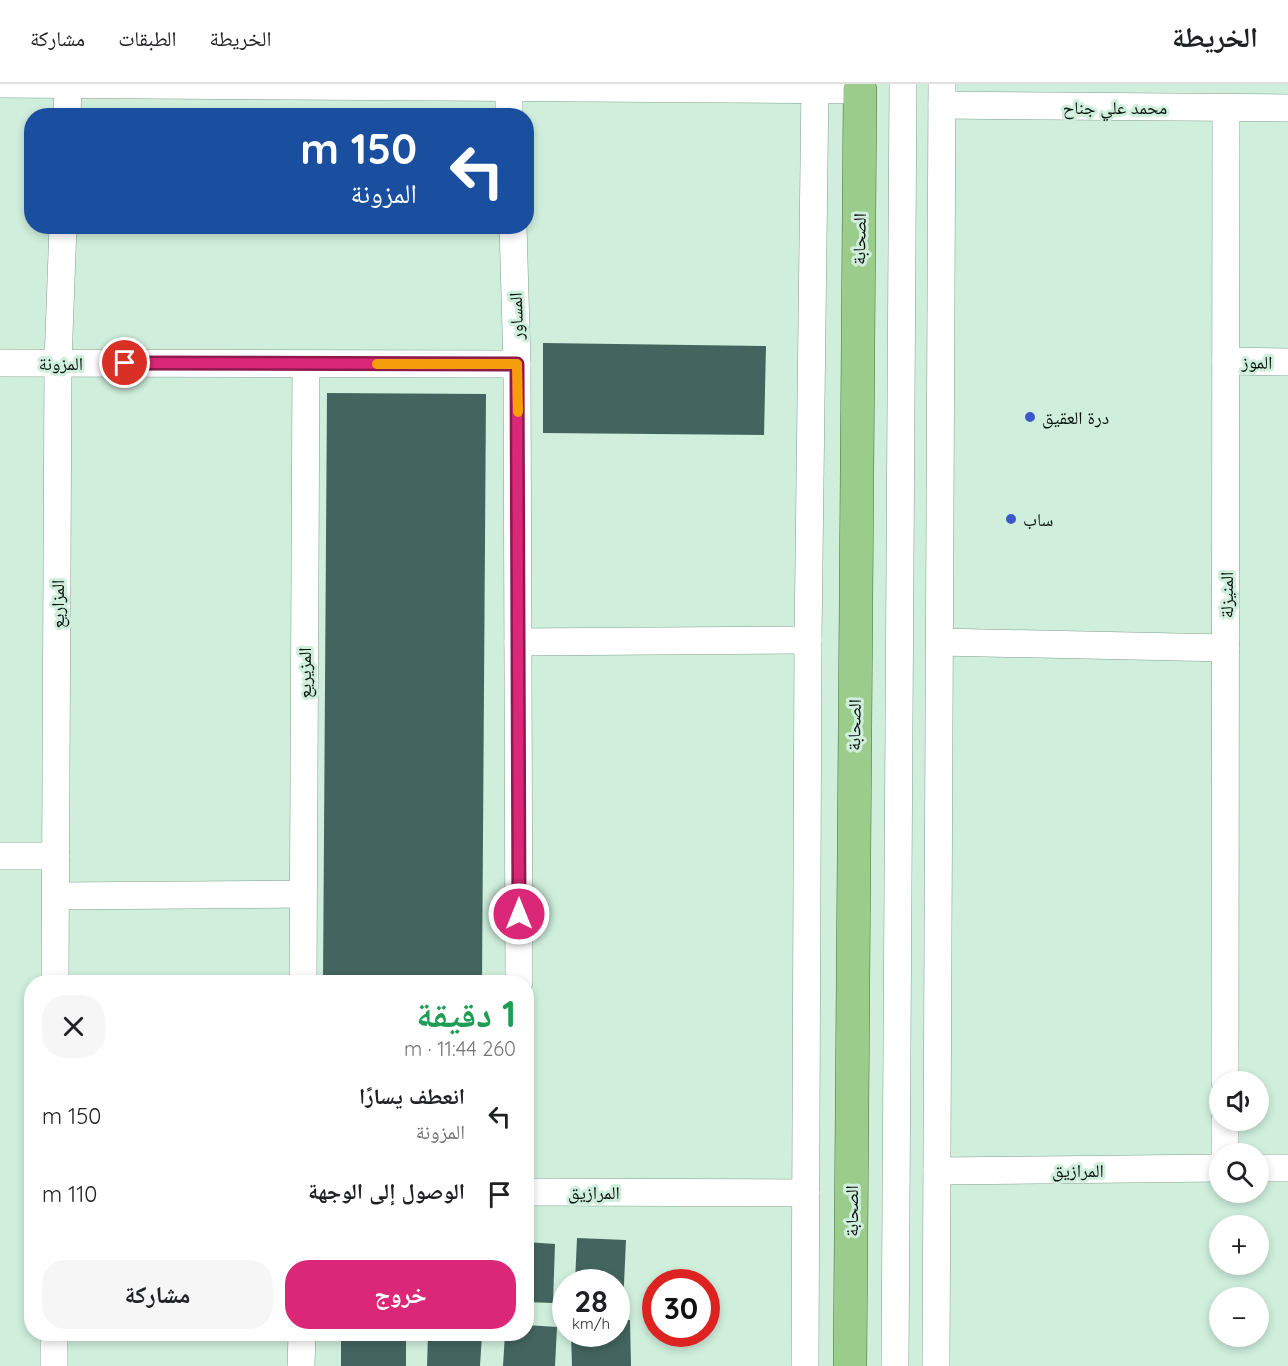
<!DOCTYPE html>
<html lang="ar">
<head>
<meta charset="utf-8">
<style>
  body { margin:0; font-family:Quicksand,"Noto Naskh Arabic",sans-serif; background:#f6f6f6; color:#202124; direction:rtl; height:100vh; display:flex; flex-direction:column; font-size:22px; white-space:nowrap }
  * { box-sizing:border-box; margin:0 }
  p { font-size:20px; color:#757577 }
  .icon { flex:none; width:33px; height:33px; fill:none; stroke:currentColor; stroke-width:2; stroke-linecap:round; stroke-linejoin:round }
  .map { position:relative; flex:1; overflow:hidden; direction:ltr }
  .side { position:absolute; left:24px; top:891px; width:510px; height:366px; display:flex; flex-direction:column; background:#fff; border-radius:24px; box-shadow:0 3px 9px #0003; direction:rtl }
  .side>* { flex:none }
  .hud { position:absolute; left:24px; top:24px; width:510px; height:126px; border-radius:24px; box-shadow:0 3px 9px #0003; direction:rtl; background:#1a4fa0; color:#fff; overflow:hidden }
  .controls { position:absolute; left:1209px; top:987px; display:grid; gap:12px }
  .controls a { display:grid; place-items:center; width:60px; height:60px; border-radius:50%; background:#fff; box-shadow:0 3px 9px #0003; font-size:30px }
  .speed { position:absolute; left:552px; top:1185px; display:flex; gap:12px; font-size:30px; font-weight:700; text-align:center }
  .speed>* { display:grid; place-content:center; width:78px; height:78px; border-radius:50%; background:#fff; box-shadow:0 3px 9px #0003; line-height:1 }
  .speed small { font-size:15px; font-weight:400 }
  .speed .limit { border:9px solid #d22; background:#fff; color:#111 }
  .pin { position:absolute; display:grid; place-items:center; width:51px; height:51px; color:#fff; margin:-26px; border:3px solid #fff; border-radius:50%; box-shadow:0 2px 6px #0007 }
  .me { position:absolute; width:66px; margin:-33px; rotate:0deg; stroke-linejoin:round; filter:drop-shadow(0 0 4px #0008) }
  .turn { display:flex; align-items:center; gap:21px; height:126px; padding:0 18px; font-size:27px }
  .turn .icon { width:78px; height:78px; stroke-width:2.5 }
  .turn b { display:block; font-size:42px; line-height:51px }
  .round { display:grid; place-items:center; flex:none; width:63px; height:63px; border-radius:24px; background:#f6f6f6 }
  .headline { display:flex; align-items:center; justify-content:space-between; height:102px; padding:0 18px }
  h1 { font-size:36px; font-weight:700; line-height:45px; color:#1e9e55 }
  .primary-button { display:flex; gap:12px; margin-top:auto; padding:12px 18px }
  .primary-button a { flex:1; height:69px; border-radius:24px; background:#db2777; color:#fff; font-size:24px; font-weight:700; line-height:69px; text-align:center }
  .primary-button a+a { background:#f6f6f6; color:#202124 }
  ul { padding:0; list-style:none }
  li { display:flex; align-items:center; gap:18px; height:78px; padding:0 18px }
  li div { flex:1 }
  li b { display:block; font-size:22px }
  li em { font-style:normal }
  header { display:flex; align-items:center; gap:36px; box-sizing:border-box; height:84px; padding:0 30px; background:#fff; border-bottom:2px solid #e0e0e0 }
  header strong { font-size:28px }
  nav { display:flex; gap:33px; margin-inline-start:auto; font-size:21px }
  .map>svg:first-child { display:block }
</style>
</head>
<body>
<header>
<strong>الخريطة</strong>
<nav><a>الخريطة</a><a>الطبقات</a><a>مشاركة</a></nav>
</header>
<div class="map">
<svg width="1288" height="1282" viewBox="0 0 1288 1282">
  <rect width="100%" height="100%" fill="#cfeedc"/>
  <!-- building -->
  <g fill="#44655f">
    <polygon points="543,259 766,262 764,351 543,349"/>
    <polygon points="327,309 486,310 482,898 323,898"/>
    <polygon points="577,1154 626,1156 623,1222 616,1221 616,1198 575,1198"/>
    <polygon points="526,1158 555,1160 553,1219 526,1218"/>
    <polygon points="616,1236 630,1236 631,1282 572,1282 571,1250 616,1250"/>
    <polygon points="526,1241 557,1243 555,1282 503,1282 505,1250 526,1250"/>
    <rect x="341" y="1250" width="65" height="32"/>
    <polygon points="428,1250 482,1250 480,1282 427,1282"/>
  </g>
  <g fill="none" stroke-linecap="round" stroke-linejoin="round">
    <defs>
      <g id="minor">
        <polyline points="0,0 860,6 861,0"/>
        <polyline points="509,5 509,32"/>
        <polyline points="942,21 1288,24"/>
        <polyline points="67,32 68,1"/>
        <polyline points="513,142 517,280 519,898"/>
        <polyline points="1226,277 1288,278"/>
        <polyline points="0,279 517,280"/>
        <polyline points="518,558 808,556"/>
        <polyline points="940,558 1226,564"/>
        <polyline points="0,772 56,772"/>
        <polyline points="56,812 303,810"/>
        <polyline points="55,898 58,279 63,142"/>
        <polyline points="303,898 306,280"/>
        <polyline points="1225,998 1226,24"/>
        <polyline points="1225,1070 1225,1036"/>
        <polyline points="1258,1084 1288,1084"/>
        <polyline points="937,1087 1220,1084"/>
        <polyline points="526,1108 806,1109"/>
        <polyline points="54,1282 54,1250"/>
        <polyline points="301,1282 302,1250"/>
        <polyline points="805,1282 808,556 815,0"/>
        <polyline points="895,1282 903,0"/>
        <polyline points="936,1282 942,0"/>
      </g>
      <polyline id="major" points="850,1282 860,6"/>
    </defs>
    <!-- minor casing -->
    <use href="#minor" stroke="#829f8f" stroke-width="28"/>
    <!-- major casing -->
    <use href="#major" stroke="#3e752e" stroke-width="34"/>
    <!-- minor -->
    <use href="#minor" stroke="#fff" stroke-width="27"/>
    <!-- major -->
    <use href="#major" stroke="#9ccc8c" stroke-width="33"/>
  </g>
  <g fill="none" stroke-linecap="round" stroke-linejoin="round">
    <defs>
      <polyline id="route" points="125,279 517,280 519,830"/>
    </defs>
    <!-- route casing -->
    <use href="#route" stroke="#8e194d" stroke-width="15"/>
    <!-- route -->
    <use href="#route" stroke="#db2777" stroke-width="10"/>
    <!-- slow -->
    <polyline stroke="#f59e0b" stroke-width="10" points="377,280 517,280 518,328"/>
  </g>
  <!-- markers -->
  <g fill="#3c59cb" stroke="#cfeedc" stroke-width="2">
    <circle cx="1030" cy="333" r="6"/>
    <circle cx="1011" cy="435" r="6"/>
  </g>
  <g text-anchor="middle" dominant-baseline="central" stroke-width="6" stroke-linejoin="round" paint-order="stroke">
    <!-- street labels -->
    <g font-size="18" fill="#09130e" stroke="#cfeedc">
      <text x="1115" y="23">محمد علي جناح</text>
      <text transform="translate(859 155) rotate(-89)">الصحابة</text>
      <text transform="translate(516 232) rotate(-92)">المساور</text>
      <text transform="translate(1257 278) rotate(1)">الموز</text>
      <text x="61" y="279">المزونة</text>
      <text transform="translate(1226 511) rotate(-90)">المنيزلة</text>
      <text transform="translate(57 520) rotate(-90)">المزاريع</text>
      <text transform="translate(304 589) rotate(-90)">المزيريع</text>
      <text transform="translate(854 641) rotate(-89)">الصحابة</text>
      <text x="1078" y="1086">المرازيق</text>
      <text x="594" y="1108">المرازيق</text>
      <text transform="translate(851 1127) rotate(-90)">الصحابة</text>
    </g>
    <!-- poi labels -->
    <g font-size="18" fill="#09130e" stroke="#cfeedc" text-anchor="start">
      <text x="1042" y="333">درة العقيق</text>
      <text x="1023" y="435">ساب</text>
    </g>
  </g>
</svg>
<div class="controls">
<a><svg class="icon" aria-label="sound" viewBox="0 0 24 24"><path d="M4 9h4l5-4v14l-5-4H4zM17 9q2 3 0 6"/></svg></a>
<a><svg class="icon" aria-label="search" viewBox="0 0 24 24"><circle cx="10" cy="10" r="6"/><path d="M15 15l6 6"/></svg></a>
<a>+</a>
<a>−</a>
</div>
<div class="speed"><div>28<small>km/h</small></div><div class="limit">30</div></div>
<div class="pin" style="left:125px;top:279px;background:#d93025"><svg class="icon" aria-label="arrive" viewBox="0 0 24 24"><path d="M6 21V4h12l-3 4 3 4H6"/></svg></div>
<svg class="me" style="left:519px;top:830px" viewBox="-20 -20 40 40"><circle r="17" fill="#db2777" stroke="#fff" stroke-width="3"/><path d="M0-11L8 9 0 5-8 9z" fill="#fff"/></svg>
<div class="hud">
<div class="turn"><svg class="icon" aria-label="left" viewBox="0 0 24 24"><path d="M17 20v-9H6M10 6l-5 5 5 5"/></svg><div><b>150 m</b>المزونة</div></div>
</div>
<section class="side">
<div class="headline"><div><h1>1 دقيقة</h1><p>260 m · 11:44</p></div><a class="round"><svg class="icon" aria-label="close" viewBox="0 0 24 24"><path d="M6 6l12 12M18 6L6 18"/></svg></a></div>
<ul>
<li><svg class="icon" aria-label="left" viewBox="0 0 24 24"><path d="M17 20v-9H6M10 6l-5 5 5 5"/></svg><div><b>انعطف يسارًا</b><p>المزونة</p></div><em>150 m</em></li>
<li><svg class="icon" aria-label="arrive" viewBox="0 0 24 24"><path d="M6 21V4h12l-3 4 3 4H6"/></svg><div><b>الوصول إلى الوجهة</b></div><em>110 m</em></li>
</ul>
<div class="primary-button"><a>خروج</a><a>مشاركة</a></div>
</section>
</div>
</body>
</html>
